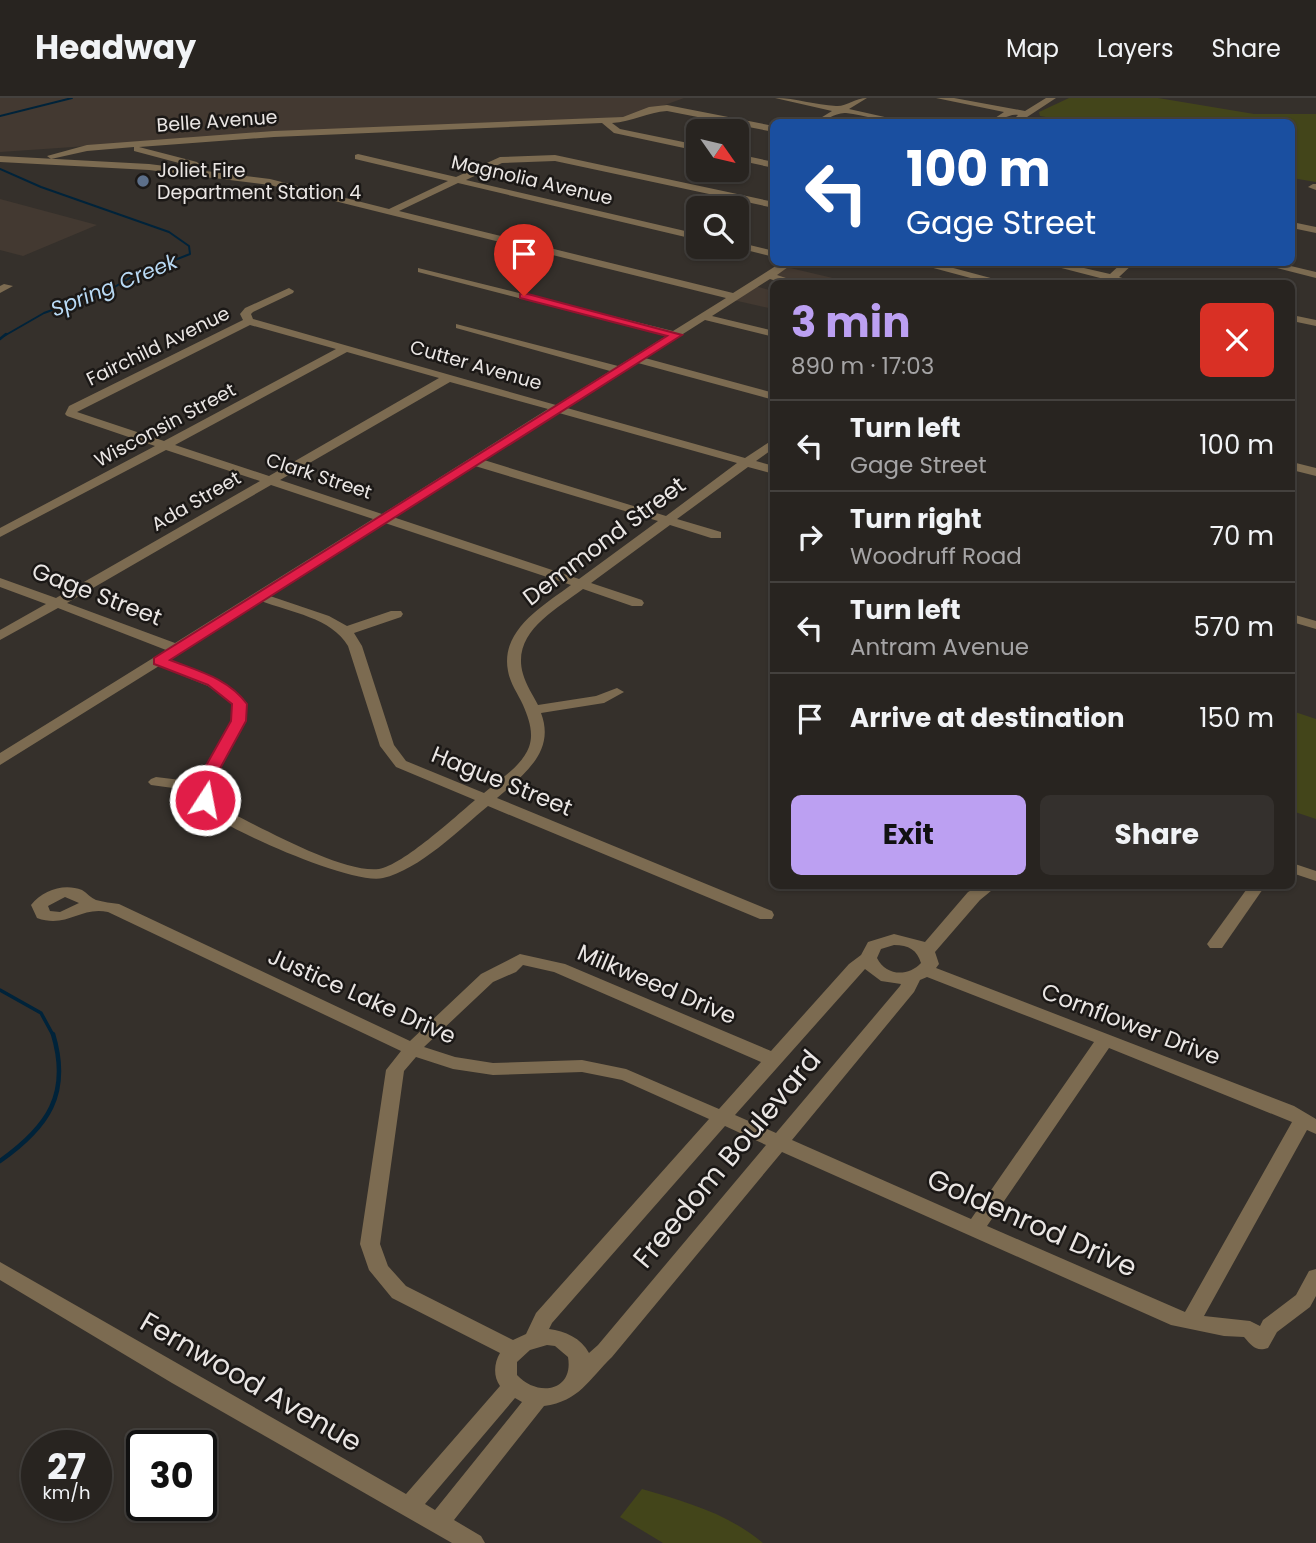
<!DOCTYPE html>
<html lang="en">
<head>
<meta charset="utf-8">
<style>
  body { margin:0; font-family:Poppins,sans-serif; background:#34302d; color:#f1f3f6; height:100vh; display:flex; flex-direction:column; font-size:26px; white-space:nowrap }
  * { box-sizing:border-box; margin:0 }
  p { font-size:23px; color:#a5a4a5 }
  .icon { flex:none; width:38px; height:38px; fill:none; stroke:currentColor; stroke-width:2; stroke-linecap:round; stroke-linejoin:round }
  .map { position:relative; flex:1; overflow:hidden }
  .sheet { position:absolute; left:770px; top:182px; width:525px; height:609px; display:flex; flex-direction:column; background:#282420; border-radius:10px; box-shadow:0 2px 5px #0004,0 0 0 2px #44413e }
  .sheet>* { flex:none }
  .hud { position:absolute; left:770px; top:21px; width:525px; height:147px; border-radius:10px; box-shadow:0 2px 5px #0004,0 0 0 2px #44413e; background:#1a4fa0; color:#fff; overflow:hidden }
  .needle { width:46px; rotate:124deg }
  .buttons { position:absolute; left:686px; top:21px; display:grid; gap:14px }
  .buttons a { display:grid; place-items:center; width:63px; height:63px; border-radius:10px; background:#282420; box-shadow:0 2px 5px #0004,0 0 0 2px #44413e; font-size:35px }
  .speed { position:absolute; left:21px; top:1332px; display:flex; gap:14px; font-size:35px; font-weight:700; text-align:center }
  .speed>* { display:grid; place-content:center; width:91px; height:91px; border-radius:50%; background:#282420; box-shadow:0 2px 5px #0004,0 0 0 2px #44413e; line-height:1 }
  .speed small { font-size:18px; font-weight:400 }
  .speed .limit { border:4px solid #111; border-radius:10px; background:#fff; color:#111 }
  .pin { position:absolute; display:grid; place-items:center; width:60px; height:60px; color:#fff; margin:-72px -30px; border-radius:50% 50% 50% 0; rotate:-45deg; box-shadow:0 0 7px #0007 }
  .pin .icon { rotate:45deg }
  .me { position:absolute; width:77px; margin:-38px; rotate:11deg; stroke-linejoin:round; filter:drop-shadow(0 0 5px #0008) }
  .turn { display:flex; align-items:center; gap:24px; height:147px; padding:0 21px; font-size:32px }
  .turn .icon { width:91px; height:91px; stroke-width:2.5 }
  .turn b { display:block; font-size:49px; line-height:60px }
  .round { display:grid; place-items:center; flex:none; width:74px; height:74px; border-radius:10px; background:#34302d }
  .head { display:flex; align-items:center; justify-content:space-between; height:119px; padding:0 21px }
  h1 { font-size:42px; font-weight:700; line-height:52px; color:#bca0f2 }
  .cta { display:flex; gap:14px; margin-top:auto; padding:14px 21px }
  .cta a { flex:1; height:80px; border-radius:10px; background:#bca0f2; color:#111; font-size:28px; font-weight:700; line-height:80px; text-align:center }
  .cta a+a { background:#34302d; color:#f1f3f6 }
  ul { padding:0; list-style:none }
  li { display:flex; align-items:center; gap:21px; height:91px; padding:0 21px; border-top:2px solid #44413e }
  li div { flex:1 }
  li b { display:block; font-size:26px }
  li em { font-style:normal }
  header { display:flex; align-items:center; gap:42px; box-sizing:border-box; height:98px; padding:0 35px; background:#282420; border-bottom:2px solid #44413e }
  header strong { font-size:33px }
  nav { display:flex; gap:38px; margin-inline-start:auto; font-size:24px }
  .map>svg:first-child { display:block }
</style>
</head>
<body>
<header>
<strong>Headway</strong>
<nav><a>Map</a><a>Layers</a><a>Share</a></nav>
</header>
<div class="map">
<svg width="1316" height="1445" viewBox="0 0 1316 1445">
  <rect width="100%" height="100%" fill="#35302b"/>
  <!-- built -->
  <g fill="#433931">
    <polygon points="0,0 684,0 632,19 276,35 0,54"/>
    <polygon points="0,101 97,127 23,158 0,152"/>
    <polygon points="786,169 854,185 791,185 768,180"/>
    <polygon points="755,188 773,193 773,211 733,202"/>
  </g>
  <!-- green -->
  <g fill="#43451a">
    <polygon points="1069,0 1158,0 1254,16 1316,16 1316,84 1292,80 1292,24 1073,24 1040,18 1039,14"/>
    <polygon points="1292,613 1316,621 1316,721 1292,713"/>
    <path d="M642,1391C686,1404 727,1415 763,1445H663L620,1419Z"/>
  </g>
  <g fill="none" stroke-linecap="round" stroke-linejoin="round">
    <!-- stream-far3 -->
    <g stroke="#00233a" stroke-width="2">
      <polyline points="0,18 72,0"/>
      <polyline points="0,71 41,89 169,134 189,148 190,156 131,179 113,190 44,215 4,238"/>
    </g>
    <!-- stream-far2 -->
    <polyline stroke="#00233a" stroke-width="2.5" points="0,241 6,236"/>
    <!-- stream-far1 -->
    <polyline stroke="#00233a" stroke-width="3.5" points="0,892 41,915 53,937"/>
    <!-- stream -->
    <path stroke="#00233a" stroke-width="4.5" d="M0,1063C48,1029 71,996 53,936"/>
    <!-- minor -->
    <g fill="#7c6b51" fill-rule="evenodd">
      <path d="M775,0C796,0 815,7 836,8C846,9 855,0 867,0L849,11L907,24C886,26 867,17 846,15C835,14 826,24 814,24L832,13Z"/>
      <path d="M936,0H954L1025,13L1046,0H1056L1021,23H1015L1014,21L1018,17C1008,15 1000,25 989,24L1004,14Z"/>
      <path d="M667,7L774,28V34L667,13C648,14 632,24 612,25L620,31L698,47V53L614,35L602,25L274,39L139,49L197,64L199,66L194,69L134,53V49L87,53L51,61L47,58L87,47L274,33L623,19L649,9Z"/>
      <path d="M358,56L456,79L500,59L555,57L774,104V110L555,63L502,65L466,82L698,136V142L458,85L399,113L733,195L782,164H795L777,177L804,186H785L770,181L712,218L774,233V239L705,222L645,260L774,295V302L638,265L567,310L745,360L774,341V350L756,363L774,368V376L748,369L677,421L721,434V440H711L670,427L591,485L642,502L644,505L642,508H632L583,491C555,512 511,535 523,576C526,587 533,597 538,607L596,598L617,590L624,594L604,605L541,615C556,654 523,677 497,700L772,813L774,817L772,821H760L488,708C460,731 419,772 383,780C353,787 239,736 213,718C204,712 198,704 195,693L151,687L148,684L151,681L156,679L197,684L231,623L233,606L208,588L159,568L0,667V655L166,552L58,510L0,542V532L46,506L0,489V480L56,500L260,383L166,352L0,439V430L155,348L67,318L65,316L69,308L243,222L240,216L245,210L289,190L294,193L293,195L253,214L251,216L253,221L556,307L610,273L456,230V226L618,268L666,238L418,174V170L673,233L726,200L270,87L149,72L0,64V58L149,66L270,81L389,111L448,83L355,61V57ZM250,227L336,251L164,343L77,314ZM347,254L439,280L269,378L175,347ZM450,284L548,311L382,416L280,382ZM559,315L737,365L666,418L484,362ZM475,368L658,423L579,481L393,419ZM271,387L373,421L175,545L67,505ZM385,425L571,487C543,508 500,532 508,573C510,585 518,596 523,607C529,621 534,635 529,649C522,668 499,682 484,695L406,663L394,647L362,548L354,535L401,519L403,516L401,513H391L347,528L329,518L270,498ZM261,503C290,514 332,520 348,548L380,648L396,669L475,702C455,719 403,767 379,771C343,776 259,728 225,712L212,700L210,689L245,623L247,605C228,581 197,572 169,562Z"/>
      <polygon points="737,56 774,64 774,70 737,62"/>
      <polygon points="1313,86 1316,86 1316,92 1308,89"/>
      <polygon points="1292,124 1316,129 1316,135 1292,130"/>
      <polygon points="737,144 774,153 774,159 734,149 737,149"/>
      <polygon points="911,164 931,164 1013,186 993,186"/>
      <polygon points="1038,164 1058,164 1110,176 1123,164 1135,164 1119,179 1143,186 1114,183 1106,186 1104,181"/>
      <polygon points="1254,164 1274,164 1316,174 1316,180"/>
      <polygon points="4,186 13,188 0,195 0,188"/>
      <polygon points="1292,217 1316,222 1316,228 1292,223"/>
      <polygon points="1292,364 1316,370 1316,378 1292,372"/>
      <polygon points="1292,516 1316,523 1316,531 1292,524"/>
      <polygon points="1292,765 1316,773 1316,783 1292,775"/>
      <path d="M979,788H997L980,802L935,854L939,866L936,870L1294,1008L1316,1021V1036L1307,1032L1204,1218L1250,1223L1260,1228L1263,1222L1296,1197L1309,1173L1316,1171V1198L1310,1209L1277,1234L1268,1250C1256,1254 1252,1248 1244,1239L1224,1238L1171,1227L782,1054L612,1259C588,1282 580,1303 544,1308L454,1422L481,1438L485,1445H452L172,1285L0,1182V1164L406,1396L500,1288C493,1278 494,1265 500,1255L392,1200L369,1172L360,1146L386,972L401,953L108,814C80,808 67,831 37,820L31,807C43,792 64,785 82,792C87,795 91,800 96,802C103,804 112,805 119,806L410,943L481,876L520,856L565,866L771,953L849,866L861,857L868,844L894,836L925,844L968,794ZM65,799L79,805L60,814L50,813L48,808ZM894,847C909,847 917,852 921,865C908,879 886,878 877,860L881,851ZM523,867L554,874L761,964L719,1011L626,971L582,962L493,965L455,959L424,949L493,884L516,874ZM865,871L881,883L901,886L900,888L776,1035L735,1017ZM927,879L1094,944L971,1121L792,1042L914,894L920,882ZM1109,950L1292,1024L1185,1214L987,1128ZM416,959L453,971L493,977L582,974L622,982L709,1021L536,1215L526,1236L513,1242L406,1188L388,1168L380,1146L404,973ZM725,1028L766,1047L598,1247L589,1255C581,1240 565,1233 549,1231L552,1225ZM547,1247L555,1248L568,1259C574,1294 537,1299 517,1277V1264L530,1252ZM515,1300L522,1304L435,1412L425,1406Z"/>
      <polygon points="1249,788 1265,788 1222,850 1210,850 1207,846"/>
    </g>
  </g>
  <!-- route -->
  <path fill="#e11d48" stroke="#92132f" stroke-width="2" d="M524,195L682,237L170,562C198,573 228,580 247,606L246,623L210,689L213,702L210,706H199L194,689L231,623L232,606L208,587L154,566V560L667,238L520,200V196Z"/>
  <!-- markers -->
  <circle fill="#5c6f8a" stroke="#1b1816" stroke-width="2.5" cx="143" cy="83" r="7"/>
  <g text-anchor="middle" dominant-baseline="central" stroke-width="5" stroke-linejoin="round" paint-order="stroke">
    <!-- far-street labels -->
    <g font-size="19" fill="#eae6e4" stroke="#1b1816">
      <text transform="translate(217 23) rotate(-4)">Belle Avenue</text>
      <text transform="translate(532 82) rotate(13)">Magnolia Avenue</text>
      <text transform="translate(158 248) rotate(-26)">Fairchild Avenue</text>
      <text transform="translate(476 267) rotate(16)">Cutter Avenue</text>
      <text transform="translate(165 327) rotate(-28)">Wisconsin Street</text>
      <text transform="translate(319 378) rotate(18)">Clark Street</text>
      <text transform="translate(196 403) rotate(-30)">Ada Street</text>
    </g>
    <!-- far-poi labels -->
    <g font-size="19" fill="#eae6e4" stroke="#1b1816" text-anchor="start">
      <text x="157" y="72">Joliet Fire<tspan x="157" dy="22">Department Station 4</tspan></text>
    </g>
    <!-- far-water labels -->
    <g font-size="21" font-style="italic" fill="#b9daf5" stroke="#1b1816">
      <text transform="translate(114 187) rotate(-22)">Spring Creek</text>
    </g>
    <!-- street labels -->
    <g font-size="23" fill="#eae6e4" stroke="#1b1816">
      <text transform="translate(604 443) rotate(-37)">Demmond Street</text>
      <text transform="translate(97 496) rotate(21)">Gage Street</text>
      <text transform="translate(502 683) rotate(22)">Hague Street</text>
      <text transform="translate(657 886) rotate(23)">Milkweed Drive</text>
      <text transform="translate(362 898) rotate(24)">Justice Lake Drive</text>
      <text transform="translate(1131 926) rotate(21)">Cornflower Drive</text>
    </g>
    <!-- near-street labels -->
    <g font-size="28" fill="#eae6e4" stroke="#1b1816">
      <text transform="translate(727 1061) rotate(-50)">Freedom Boulevard</text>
      <text transform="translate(1032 1125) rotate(24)">Goldenrod Drive</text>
      <text transform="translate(251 1284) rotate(30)">Fernwood Avenue</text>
    </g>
  </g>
</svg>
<div class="buttons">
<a><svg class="needle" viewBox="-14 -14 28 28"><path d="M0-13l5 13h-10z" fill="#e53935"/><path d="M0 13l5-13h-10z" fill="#a5a4a5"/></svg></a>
<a><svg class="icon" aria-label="search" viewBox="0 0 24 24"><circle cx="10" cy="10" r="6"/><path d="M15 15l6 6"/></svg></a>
</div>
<div class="speed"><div>27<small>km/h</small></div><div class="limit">30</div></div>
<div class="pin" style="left:524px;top:198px;background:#d93025"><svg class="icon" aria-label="arrive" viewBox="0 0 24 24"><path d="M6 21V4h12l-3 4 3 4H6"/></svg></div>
<svg class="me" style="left:205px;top:702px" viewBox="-20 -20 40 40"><circle r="17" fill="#e11d48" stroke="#fff" stroke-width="3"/><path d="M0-11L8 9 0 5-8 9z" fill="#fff"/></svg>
<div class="hud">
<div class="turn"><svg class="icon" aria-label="left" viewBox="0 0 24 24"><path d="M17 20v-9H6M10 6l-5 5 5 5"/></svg><div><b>100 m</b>Gage Street</div></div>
</div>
<section class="sheet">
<div class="head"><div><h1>3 min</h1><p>890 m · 17:03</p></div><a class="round" style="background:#d93025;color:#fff"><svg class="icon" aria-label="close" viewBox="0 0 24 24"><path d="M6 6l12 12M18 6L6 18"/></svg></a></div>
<ul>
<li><svg class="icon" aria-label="left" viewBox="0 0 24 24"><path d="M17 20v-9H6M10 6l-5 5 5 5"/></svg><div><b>Turn left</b><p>Gage Street</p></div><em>100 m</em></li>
<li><svg class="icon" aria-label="right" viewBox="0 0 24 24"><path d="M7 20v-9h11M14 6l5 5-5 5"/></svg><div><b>Turn right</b><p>Woodruff Road</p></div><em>70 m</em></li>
<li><svg class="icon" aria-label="left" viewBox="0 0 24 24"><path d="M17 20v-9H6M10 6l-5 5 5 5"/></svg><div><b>Turn left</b><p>Antram Avenue</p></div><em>570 m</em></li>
<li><svg class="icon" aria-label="arrive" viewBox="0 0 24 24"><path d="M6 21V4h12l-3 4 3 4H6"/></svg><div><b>Arrive at destination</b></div><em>150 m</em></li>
</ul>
<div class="cta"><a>Exit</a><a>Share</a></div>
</section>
</div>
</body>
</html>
